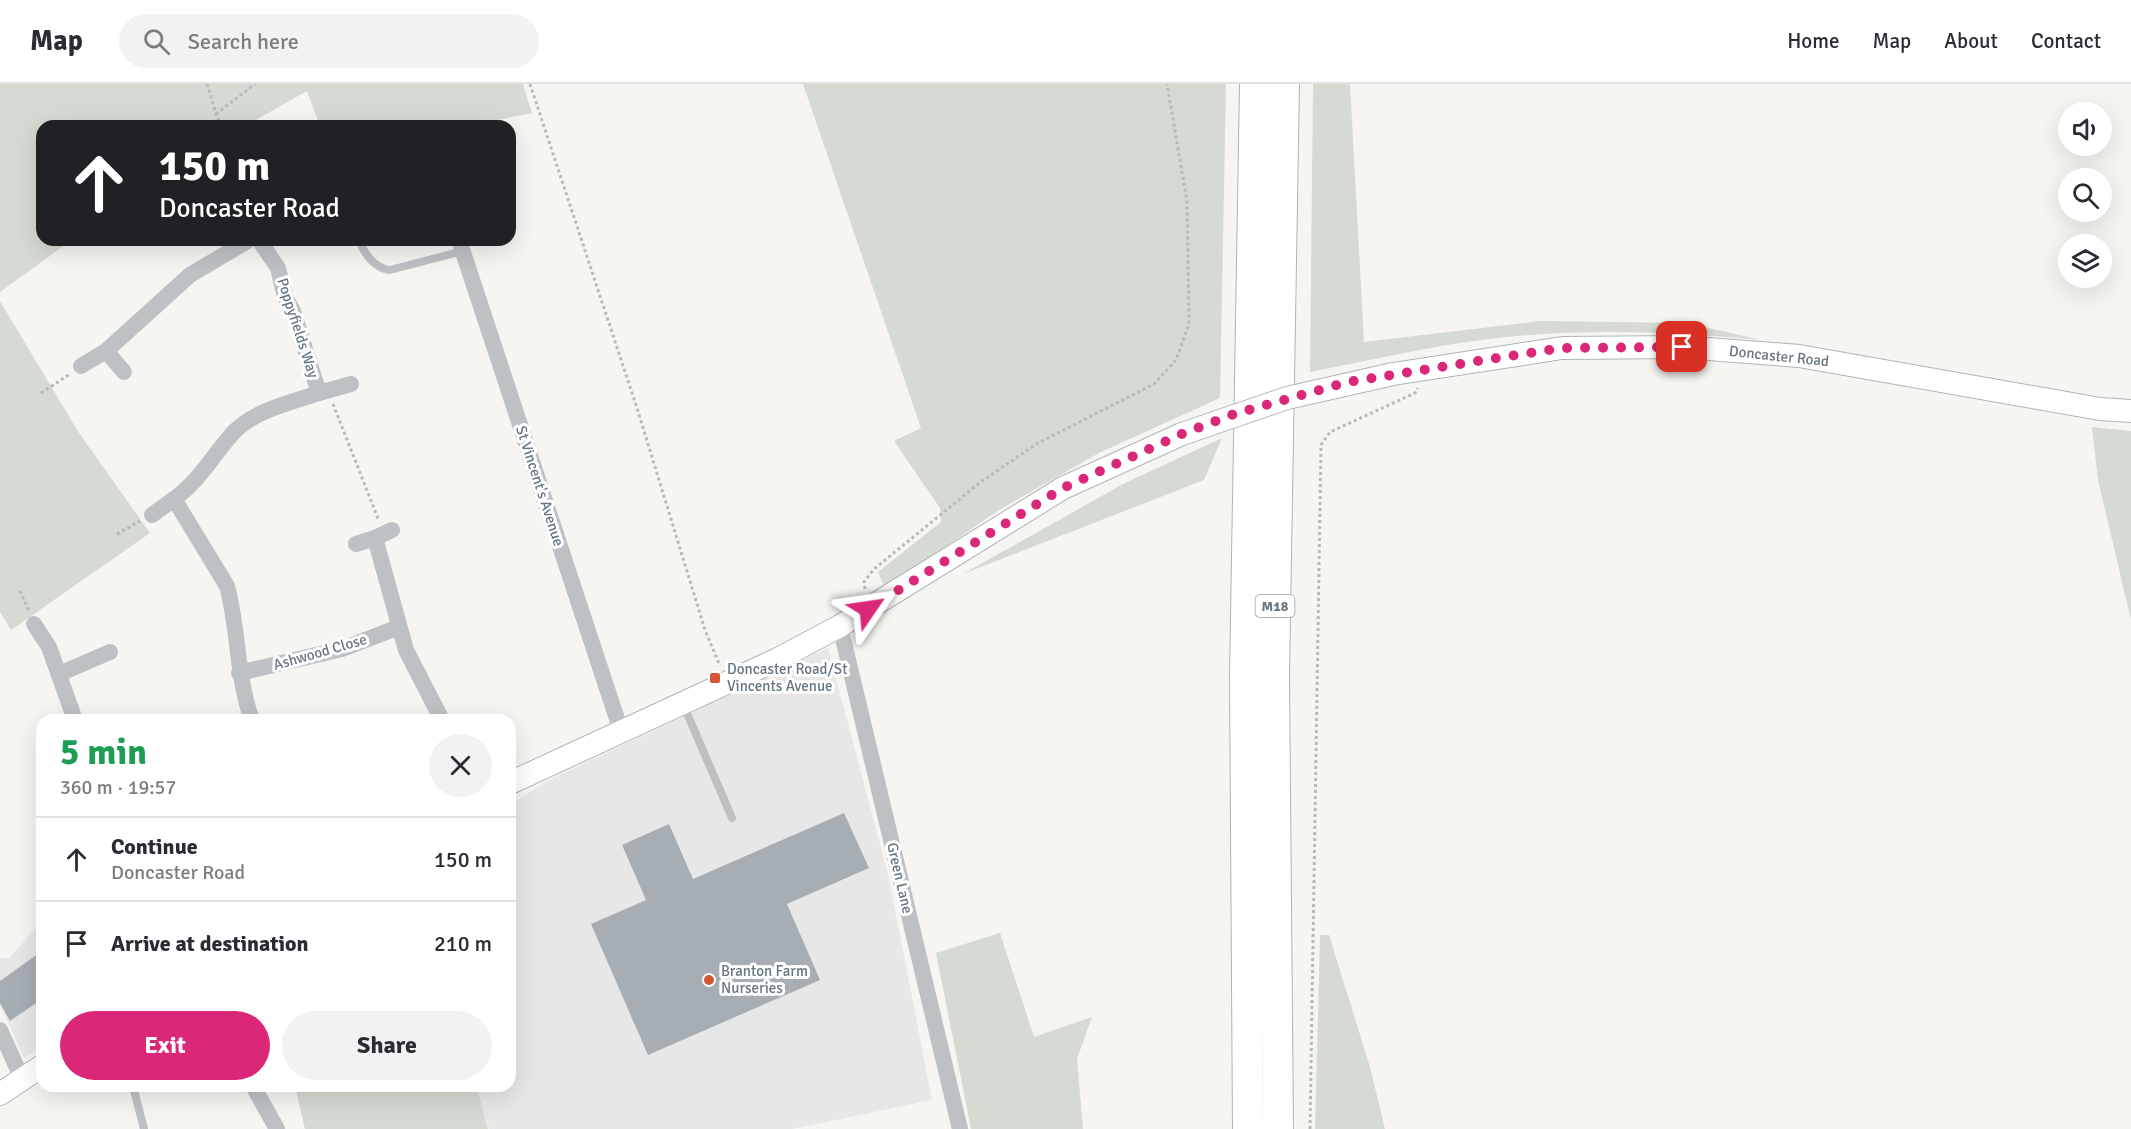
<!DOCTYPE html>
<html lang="en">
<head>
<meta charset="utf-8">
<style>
  body { margin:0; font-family:Signika,sans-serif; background:#f2f2f3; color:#2b2b33; height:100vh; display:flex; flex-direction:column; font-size:22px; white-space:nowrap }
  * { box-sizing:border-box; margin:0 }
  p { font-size:20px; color:#7c7c81 }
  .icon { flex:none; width:33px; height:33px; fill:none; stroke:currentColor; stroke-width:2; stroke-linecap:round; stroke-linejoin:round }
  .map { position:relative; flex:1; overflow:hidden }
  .sheet { position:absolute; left:36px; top:630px; width:480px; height:378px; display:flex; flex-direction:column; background:#fff; border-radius:18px; box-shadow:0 6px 24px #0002 }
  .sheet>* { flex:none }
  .top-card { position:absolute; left:36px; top:36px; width:480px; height:126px; border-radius:18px; box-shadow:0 6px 24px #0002; background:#202124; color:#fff; overflow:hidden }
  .tools { position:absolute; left:2058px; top:18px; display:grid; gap:12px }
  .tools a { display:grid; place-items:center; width:54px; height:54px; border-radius:50%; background:#fff; box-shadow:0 6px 24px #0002; font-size:30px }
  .pin { position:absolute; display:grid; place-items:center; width:51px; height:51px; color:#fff; margin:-26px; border-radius:12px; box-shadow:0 3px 9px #0006 }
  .me { position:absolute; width:66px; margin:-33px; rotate:58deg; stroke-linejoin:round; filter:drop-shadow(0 0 4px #0008) }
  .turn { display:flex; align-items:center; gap:21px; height:126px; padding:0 24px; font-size:27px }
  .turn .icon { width:78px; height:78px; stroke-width:2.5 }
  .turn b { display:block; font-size:42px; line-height:51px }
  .round { display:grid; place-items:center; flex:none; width:63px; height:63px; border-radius:32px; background:#f2f2f3 }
  .summary { display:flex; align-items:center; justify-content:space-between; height:102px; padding:0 24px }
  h1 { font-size:36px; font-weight:800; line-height:45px; color:#1e9e55 }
  .cta { display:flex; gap:12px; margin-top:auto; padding:12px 24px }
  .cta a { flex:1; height:69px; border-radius:36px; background:#db2777; color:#fff; font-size:24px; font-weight:800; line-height:69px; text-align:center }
  .cta a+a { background:#f2f2f3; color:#2b2b33 }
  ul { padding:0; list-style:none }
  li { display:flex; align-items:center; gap:18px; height:84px; padding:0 24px; border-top:2px solid #e1e1e2 }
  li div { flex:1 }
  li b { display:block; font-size:22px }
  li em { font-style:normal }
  header { display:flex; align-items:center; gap:36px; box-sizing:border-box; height:84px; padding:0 30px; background:#fff; border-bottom:2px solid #e1e1e2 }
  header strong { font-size:28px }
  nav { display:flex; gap:33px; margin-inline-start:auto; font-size:21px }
  .search { width:420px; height:54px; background:#f2f2f3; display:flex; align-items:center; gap:15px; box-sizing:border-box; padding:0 21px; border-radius:33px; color:#7c7c81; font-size:22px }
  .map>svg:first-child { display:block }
</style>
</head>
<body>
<header>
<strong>Map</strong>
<div class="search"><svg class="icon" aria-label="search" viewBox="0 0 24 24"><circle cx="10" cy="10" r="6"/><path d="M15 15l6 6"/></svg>Search here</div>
<nav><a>Home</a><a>Map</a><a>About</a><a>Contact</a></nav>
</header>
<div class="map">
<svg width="2131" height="1045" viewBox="0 0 2131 1045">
  <rect width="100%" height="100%" fill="#f6f5f2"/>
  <!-- built -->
  <g fill="#e6e7e6">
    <polygon points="828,564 888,790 932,1016 792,1045 489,1045 477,1002 510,1002 510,721 547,697"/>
    <polygon points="42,837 42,962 24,974 0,921 0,874 9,874"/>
  </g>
  <!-- green -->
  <g fill="#d5dad2">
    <polygon points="0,0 523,0 532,29 467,42 320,42 307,7 245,42 42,42 42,156 72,156 0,208"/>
    <polygon points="803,0 1226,0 1220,314 1099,369 999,426 885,504 878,488 941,438 940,424 894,357 921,344"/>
    <path d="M1313,0H1350L1364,258L1540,237L1687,239L1761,256C1685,249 1607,245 1530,251C1456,256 1382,274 1310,288Z"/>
    <polygon points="0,217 79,349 150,449 11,546 0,528"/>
    <polygon points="2092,343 2131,347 2131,536 2098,396"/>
    <polygon points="1222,354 1204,396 963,490 1123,400"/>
    <polygon points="1000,849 1034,953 1092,933 1077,975 1083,1045 971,1045 936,869"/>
    <polygon points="1320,851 1329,851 1370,983 1385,1045 1315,1045"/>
    <polygon points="295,1002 477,1002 488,1045 305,1045"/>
  </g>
  <!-- building -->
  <g fill="#a7aeb3">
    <polygon points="844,729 869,784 787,820 820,896 648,971 591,840 646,816 622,761 669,740 693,795"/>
    <polygon points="42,867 42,915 10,937 0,919 0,897"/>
  </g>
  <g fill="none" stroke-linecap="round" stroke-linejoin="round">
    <defs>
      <g id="secondary">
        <polyline points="1393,290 1562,264 1682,263 1799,272 2100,325 2131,327"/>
        <polyline points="510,699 776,576 840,542 1063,404 1182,350"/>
        <polyline points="0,1010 42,982"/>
      </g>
      <g id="highway">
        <polyline points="1248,1045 1245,592 1255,0"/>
        <polyline points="1278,1045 1274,591 1284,0"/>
      </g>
    </defs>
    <!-- secondary casing -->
    <use href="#secondary" stroke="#afb5b9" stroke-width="24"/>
    <!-- highway casing -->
    <use href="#highway" stroke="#b0b4b7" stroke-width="32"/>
    <!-- path -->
    <g stroke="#b7babc" stroke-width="3" stroke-dasharray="3 3" stroke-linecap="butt">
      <polyline points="207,0 216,30 222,42"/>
      <polyline points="530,0 637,324 705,546 720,582"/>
      <polyline points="216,30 255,0"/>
      <polyline points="41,309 70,290"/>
      <polyline points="333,320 379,437"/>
      <polyline points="117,450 140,437"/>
      <polyline points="865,505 864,498 874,485 982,397 1038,359 1154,300 1176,276 1189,240 1187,117 1167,0"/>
      <polyline points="20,507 29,527"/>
      <polyline points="1310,1045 1321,361 1330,348 1415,309 1418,304"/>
    </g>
    <!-- lane -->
    <g stroke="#bdc1c4" stroke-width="8">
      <path d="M359,156C365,171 374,184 390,186L463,167"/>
      <polyline points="683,620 732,734"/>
      <polyline points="133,1002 144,1045"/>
    </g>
    <!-- street -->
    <g stroke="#bdc1c4" stroke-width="16">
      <polyline points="459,156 621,647"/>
      <polyline points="106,267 124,288"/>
      <polyline points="81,282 106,267 190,191 249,156"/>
      <polyline points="319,309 351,300"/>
      <polyline points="152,431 174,415"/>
      <polyline points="375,454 392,446"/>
      <polyline points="356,460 375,454 406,566 442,636"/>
      <polyline points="34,540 49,563 75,636"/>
      <polyline points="840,542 960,1045"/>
      <polyline points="239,589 342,565 399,543"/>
      <polyline points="59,590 110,568"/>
      <path d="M252,636C236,592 239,546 227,502L174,415C199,397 212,373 232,350C254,326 290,319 319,309L293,227L285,213L278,184L259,156"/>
      <polyline points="0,946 22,995"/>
      <polyline points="253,1002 277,1045"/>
    </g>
    <!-- secondary -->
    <use href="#secondary" stroke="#fff" stroke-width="22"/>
    <!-- highway -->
    <use href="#highway" stroke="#fff" stroke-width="30"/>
    <defs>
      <polyline id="secondary-bridge" points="1182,350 1287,314 1393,290"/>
    </defs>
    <!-- secondary-bridge casing -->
    <use href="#secondary-bridge" stroke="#afb5b9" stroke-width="24" stroke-linecap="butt"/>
    <!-- secondary-bridge -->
    <use href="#secondary-bridge" stroke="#fff" stroke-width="22"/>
  </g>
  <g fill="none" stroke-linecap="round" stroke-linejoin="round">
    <!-- route -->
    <polyline stroke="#db2777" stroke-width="10" stroke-dasharray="0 18" points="868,525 1063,404 1182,350 1234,330 1348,298 1491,275 1562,264 1682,263"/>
  </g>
  <!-- markers -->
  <g fill="#d35635" stroke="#fff" stroke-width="2">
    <rect x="709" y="588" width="12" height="12" rx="3"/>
    <circle cx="709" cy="896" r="6"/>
  </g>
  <g text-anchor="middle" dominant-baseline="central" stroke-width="6" stroke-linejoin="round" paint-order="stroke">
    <!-- shield labels -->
    <rect fill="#fff" stroke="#959fa7" stroke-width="1.5" x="1255.5" y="511" width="39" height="22" rx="4.5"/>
    <g font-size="14" font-weight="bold" fill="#677681">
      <text x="1275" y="522">M18</text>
    </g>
    <!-- street labels -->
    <g font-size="15" fill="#677681" stroke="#fff">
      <text transform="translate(298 244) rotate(72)">Poppyfields Way</text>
      <text transform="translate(1779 272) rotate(6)">Doncaster Road</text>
      <text transform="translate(540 402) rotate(72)">St Vincent's Avenue</text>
      <text transform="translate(320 568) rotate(-16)">Ashwood Close</text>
      <text transform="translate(900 794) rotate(77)">Green Lane</text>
    </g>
    <!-- poi labels -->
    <g font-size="15" fill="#677681" stroke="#fff" text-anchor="start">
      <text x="727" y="585">Doncaster Road/St<tspan x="727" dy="17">Vincents Avenue</tspan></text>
      <text x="721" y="887">Branton Farm<tspan x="721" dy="17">Nurseries</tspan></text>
    </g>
  </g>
</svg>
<div class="tools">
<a><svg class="icon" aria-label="sound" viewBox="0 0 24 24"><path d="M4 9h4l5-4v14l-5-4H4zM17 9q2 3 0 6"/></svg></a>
<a><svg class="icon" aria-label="search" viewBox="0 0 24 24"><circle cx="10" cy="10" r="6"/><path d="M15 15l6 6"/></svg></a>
<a><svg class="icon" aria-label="layers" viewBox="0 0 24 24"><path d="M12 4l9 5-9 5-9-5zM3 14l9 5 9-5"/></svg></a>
</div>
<div class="pin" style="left:1682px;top:263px;background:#d93025"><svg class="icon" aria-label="arrive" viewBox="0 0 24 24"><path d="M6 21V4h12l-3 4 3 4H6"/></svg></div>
<svg class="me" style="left:868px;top:525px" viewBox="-20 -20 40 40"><path d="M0-17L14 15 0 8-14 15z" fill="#db2777" stroke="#fff" stroke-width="4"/></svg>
<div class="top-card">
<div class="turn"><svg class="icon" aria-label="ahead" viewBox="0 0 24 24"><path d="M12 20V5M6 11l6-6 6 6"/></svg><div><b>150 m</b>Doncaster Road</div></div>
</div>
<section class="sheet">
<div class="summary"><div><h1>5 min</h1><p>360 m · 19:57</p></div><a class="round"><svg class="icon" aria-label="close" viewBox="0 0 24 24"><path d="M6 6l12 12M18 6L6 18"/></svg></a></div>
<ul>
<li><svg class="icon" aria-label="ahead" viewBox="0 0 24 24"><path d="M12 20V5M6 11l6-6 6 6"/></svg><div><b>Continue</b><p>Doncaster Road</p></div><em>150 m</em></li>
<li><svg class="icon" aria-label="arrive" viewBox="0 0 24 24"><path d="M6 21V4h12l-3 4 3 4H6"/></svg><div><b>Arrive at destination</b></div><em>210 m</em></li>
</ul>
<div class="cta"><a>Exit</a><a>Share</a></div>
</section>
</div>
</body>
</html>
